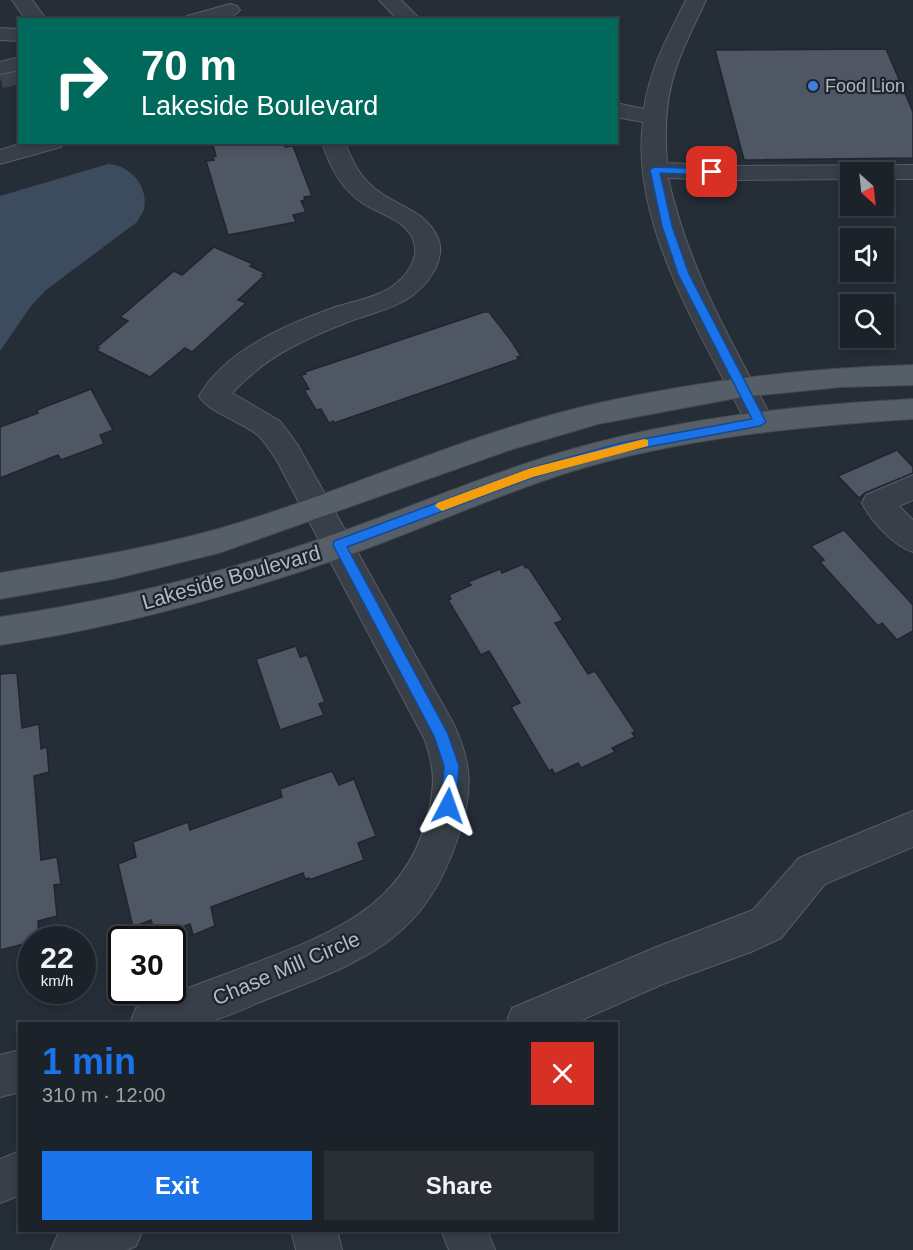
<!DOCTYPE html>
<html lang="en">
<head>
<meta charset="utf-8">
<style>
  body { margin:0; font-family:Arial,sans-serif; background:#292f35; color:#f1f3f6; height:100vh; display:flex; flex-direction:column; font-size:22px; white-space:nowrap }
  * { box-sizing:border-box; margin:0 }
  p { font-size:20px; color:#a0a4a8 }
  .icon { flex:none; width:33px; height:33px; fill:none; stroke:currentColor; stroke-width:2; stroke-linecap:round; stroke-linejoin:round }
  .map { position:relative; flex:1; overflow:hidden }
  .side { position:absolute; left:18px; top:1022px; width:600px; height:210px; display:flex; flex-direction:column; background:#1c2229; border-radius:0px; box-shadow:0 3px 9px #0003,0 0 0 2px #3a3f46 }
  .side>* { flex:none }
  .hud { position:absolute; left:18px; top:18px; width:600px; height:126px; border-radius:0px; box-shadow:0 3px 9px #0003,0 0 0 2px #3a3f46; background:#00695c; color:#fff; overflow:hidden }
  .needle { width:39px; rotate:153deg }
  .controls { position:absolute; left:840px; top:162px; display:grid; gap:12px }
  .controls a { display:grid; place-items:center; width:54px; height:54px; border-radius:0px; background:#1c2229; box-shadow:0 3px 9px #0003,0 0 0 2px #3a3f46; font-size:30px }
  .speed { position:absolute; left:18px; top:926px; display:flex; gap:12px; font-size:30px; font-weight:700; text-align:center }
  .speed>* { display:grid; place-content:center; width:78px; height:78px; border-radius:50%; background:#1c2229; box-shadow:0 3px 9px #0003,0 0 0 2px #3a3f46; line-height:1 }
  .speed small { font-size:15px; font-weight:400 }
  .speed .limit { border:3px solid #111; border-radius:9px; background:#fff; color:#111 }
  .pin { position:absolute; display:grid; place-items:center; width:51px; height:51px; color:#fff; margin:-26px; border-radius:12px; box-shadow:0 3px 9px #0006 }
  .me { position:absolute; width:66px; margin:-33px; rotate:4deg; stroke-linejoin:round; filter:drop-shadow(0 0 4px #0008) }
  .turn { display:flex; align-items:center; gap:21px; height:126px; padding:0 24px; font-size:27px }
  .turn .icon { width:78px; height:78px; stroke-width:2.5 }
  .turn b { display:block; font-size:42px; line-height:51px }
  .round { display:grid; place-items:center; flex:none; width:63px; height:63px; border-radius:0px; background:#292f35 }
  .headline { display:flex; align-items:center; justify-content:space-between; height:102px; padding:0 24px }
  h1 { font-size:36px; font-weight:600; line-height:45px; color:#1a73e8 }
  .cta { display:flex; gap:12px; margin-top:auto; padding:12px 24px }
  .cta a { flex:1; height:69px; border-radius:0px; background:#1a73e8; color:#fff; font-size:24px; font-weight:600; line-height:69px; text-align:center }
  .cta a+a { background:#292f35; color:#f1f3f6 }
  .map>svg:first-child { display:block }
</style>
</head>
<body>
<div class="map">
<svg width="913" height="1250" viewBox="0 0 913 1250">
  <rect width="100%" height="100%" fill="#252d37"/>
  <!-- water -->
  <path fill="#3d4b5e" d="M108,164C129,165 149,185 144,209C143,213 139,218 137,222L46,290L31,306L0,351V196Z"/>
  <!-- building -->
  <g fill="#4e5763" stroke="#1f262f" stroke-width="1.5">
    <polygon points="886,49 913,112 913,158 744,160 715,50"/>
    <polygon points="228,142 283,142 285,147 293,146 312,196 304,197 305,200 301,201 306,212 293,215 296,222 228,235 206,161 214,160 213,157 216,156 213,145"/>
    <polygon points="214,247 253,264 250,266 265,273 262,275 264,276 238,300 246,303 192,352 185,348 150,377 96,350 99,348 97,347 128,321 120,317 174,271 182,275"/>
    <polygon points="484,312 489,312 512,342 521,356 517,357 519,359 334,423 333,421 329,423 321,409 316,410 304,390 309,389 301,375 306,374 305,372"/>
    <polygon points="91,389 113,430 100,435 104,444 61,460 58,455 0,478 0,427 38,413 37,410"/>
    <polygon points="897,450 913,467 913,473 865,493 859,498 838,476"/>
    <polygon points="844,530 913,605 913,631 897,640 882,623 878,626 820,562 824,560 811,546"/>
    <polygon points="523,564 526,568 528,567 563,620 555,623 588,674 595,671 635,731 632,733 635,737 612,748 615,752 581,768 578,763 555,774 552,769 549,771 511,707 520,703 489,651 481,655 448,600 451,599 449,595 471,585 468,582 500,569 502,573"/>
    <polygon points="296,646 300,657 307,655 325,702 319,704 324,715 280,730 256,659"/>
    <polygon points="17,673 22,728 39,724 41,749 47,747 49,772 34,776 41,860 57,857 61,884 54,885 57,916 38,921 39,939 32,939 32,942 0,950 0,674"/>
    <polygon points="332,771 339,785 354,779 376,836 358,843 364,860 309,880 309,878 305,879 303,873 211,907 215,926 193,935 190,924 156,937 151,920 133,927 118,864 136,857 133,842 188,822 190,830 282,797 280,789"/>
  </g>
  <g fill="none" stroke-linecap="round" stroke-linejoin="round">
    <!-- minor-tunnel -->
    <polyline stroke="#3a424c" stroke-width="23" stroke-dasharray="23 11" stroke-linecap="butt" points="0,77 20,72"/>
    <defs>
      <g id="minor">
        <polygon points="12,0 32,0 47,20 26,20"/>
        <polygon points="379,0 401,0 421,20 398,20"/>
        <path d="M686,0H706C676,63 661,91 667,163L731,166L913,165V179H884V172H850V179L731,180L668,178C689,270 730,340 774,422L770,429L760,433L750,429L746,422C701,334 630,223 643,122L616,117V103L644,109C650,68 668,36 686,0Z"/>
        <path d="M230,4L237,6L240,10C230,24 200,20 184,20L187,16Z"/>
        <polygon points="0,28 20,29 20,41 0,40"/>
        <polygon points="20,57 20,70 0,74 0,62"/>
        <polygon points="26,142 64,142 61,147 0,164 0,150"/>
        <path d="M322,142H345C352,162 361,179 378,191C399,207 426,211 438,238C442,248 440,259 435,269C416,305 383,309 348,322C330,329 311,337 294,346C270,358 250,374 232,393L280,421L297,444L453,723C473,765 473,792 458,837C425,938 368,959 275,996C255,1003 223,1020 203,1023C180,1027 154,1023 130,1023L136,1008C176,992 216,978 255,963C331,934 402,907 426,822C435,789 436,770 424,738L276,459C271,452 265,442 259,436C243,422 209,413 199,396C225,351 283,326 330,309C349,302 372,299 390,288C406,277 421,259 413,239C405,219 377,214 361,202C341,188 329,165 322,142Z"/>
        <path d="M913,475V500L899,506L913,520V552C894,546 871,521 862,503L866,495Z"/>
        <polygon points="913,811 913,847 825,884 781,938 751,952 663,984 575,1023 506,1023 512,1008 659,946 753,910 799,858"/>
        <polygon points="20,1050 20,1092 0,1097 0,1055"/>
        <polygon points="20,1151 20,1195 0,1203 0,1159"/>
        <polygon points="67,1230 143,1230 136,1246 127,1250 51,1250 58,1234"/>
        <polygon points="291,1230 337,1230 342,1250 296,1250"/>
        <polygon points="441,1230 487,1230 495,1250 449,1250"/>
      </g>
      <g id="major">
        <path d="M913,365V385L841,387L742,397L598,424L513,449L219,553L113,579L0,599V573C73,560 147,549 218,529C346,492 468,432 599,403C703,380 807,368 913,365Z"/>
        <path d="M913,399V419C800,426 685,438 576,470C498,494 425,528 349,555C235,595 120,627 0,645V617C111,601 220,574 326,537C410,508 491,472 576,448C686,417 800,405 913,399Z"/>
      </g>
    </defs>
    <!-- minor casing -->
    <use href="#minor" stroke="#565d66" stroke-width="2"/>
    <!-- major casing -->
    <use href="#major" stroke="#414851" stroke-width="2"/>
    <!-- minor -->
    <use href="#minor" fill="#383f48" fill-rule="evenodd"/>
    <!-- major -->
    <use href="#major" fill="#565e68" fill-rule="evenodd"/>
  </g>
  <!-- route -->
  <polygon fill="#1a73e8" stroke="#114b97" stroke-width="1.5" points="654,167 712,169 717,172 712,175 660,173 672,226 689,274 766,422 760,426 621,452 534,477 347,547 448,734 459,766 456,806 454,811 448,813 443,811 441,806 444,766 434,736 333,545 334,541 531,468 621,443 752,419 678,274 662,226 650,170"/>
  <!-- slow -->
  <polygon fill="#f59e0b" points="644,439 648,440 648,446 533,477 442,511 435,506 437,503 531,468"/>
  <!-- markers -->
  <circle fill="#3f7fe0" stroke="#1e242d" stroke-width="2" cx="813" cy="86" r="6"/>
  <g text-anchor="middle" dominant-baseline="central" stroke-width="4.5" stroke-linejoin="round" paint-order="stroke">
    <!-- far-poi labels -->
    <g font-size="18" fill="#b3bac4" stroke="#1e242d" text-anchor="start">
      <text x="825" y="86">Food Lion</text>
    </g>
    <!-- street labels -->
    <g font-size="21" fill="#b3bac4" stroke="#1e242d">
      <text transform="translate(231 577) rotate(-16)">Lakeside Boulevard</text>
      <text transform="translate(286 968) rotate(-23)">Chase Mill Circle</text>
    </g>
  </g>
</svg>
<div class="controls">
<a><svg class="needle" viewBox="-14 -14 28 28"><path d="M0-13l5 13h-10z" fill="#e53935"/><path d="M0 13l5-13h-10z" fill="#a0a4a8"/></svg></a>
<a><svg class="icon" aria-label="sound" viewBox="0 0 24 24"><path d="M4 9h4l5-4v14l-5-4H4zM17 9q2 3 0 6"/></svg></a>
<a><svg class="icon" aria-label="search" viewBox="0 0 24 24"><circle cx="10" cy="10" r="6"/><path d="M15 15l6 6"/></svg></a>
</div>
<div class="speed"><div>22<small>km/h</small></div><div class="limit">30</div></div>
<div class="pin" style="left:712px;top:172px;background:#d93025"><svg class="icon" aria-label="arrive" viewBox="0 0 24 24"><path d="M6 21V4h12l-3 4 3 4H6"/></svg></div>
<svg class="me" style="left:448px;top:806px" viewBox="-20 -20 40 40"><path d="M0-17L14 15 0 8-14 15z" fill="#1a73e8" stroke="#fff" stroke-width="4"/></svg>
<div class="hud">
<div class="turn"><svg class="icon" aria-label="right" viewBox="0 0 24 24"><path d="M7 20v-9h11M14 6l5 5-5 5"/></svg><div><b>70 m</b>Lakeside Boulevard</div></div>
</div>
<section class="side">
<div class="headline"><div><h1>1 min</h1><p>310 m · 12:00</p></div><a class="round" style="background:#d93025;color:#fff"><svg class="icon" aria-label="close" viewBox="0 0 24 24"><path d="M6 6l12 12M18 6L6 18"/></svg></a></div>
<div class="cta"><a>Exit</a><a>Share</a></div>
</section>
</div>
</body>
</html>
